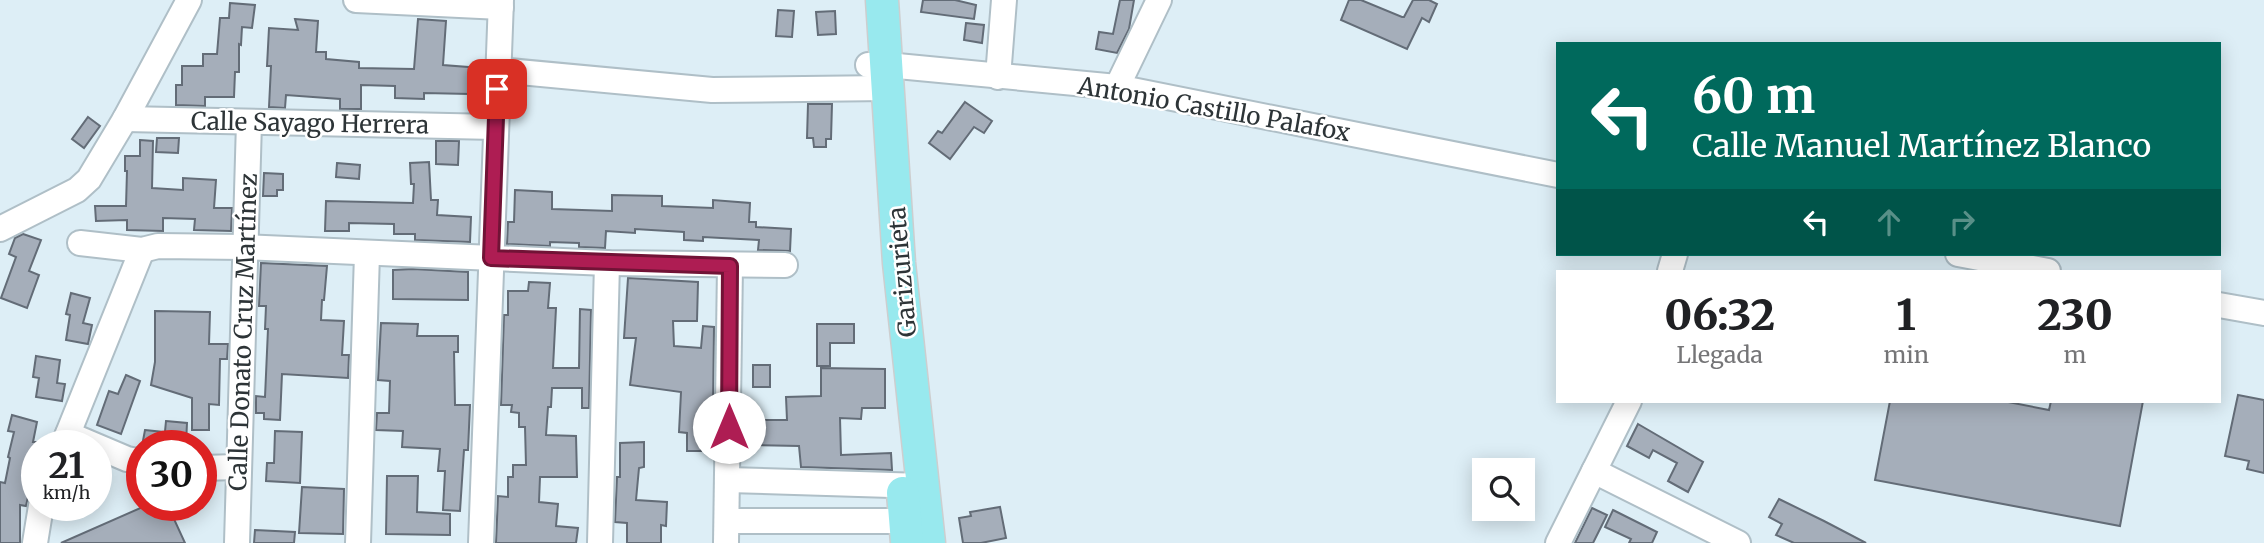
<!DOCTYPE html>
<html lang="es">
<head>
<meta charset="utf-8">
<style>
  body { margin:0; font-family:Merriweather,serif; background:#f6f6f6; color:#202124; height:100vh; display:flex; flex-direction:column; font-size:26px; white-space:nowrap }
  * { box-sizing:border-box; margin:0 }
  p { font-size:23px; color:#757577 }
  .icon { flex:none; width:38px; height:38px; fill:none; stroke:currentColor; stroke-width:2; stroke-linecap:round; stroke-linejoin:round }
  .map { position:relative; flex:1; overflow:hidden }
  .drawer { position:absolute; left:1556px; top:270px; width:665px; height:133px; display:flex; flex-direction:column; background:#fff; border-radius:0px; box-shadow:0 4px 18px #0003 }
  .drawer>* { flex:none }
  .guide { position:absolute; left:1556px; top:42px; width:665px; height:214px; border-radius:0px; box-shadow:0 4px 18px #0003; background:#00695c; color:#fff; overflow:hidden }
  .buttons { position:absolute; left:1472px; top:458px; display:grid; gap:14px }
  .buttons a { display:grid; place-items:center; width:63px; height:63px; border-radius:0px; background:#fff; box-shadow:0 4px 18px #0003; font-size:35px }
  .speed { position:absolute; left:21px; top:430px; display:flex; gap:14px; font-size:35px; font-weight:700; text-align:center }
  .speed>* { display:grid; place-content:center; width:91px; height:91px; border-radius:50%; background:#fff; box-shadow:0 4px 18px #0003; line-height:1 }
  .speed small { font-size:18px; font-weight:400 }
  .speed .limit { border:10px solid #d22; background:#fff; color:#111 }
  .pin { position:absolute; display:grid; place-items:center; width:60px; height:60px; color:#fff; margin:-30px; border-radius:14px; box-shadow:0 4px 10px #0006 }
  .me { position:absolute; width:77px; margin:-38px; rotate:0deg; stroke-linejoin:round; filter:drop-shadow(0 0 5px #0008) }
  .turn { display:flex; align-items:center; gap:24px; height:147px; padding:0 21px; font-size:32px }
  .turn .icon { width:91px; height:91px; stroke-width:2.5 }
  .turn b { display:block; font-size:49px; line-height:60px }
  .lanes { display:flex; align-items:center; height:66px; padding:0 21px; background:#0003; justify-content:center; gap:35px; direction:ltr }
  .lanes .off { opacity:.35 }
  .eta { display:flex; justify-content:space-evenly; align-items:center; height:119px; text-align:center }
  .eta b { font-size:42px; font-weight:800; line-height:49px }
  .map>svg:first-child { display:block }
</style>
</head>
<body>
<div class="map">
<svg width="2264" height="543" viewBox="0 0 2264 543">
  <rect width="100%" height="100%" fill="#ddeef6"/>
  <!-- building -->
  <g fill="#a5aeba" stroke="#636c77" stroke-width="2">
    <polygon points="923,0 955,0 976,5 974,19 921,12"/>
    <polygon points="1120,0 1134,0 1129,29 1117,53 1096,49 1099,32 1113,34"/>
    <polygon points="1349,0 1361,0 1402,17 1404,17 1413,0 1429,0 1437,4 1429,22 1422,18 1407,49 1341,20"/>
    <polygon points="230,3 255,5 252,28 242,27 241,45 239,44 239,72 235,72 234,97 205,97 205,106 176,105 176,85 182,85 182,66 203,66 203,54 217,54 220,18 229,18"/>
    <polygon points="778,10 794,11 792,37 776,36"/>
    <polygon points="835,11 836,34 818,35 816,12"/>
    <polygon points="295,19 318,21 316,52 326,52 326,59 359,62 359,68 414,69 418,19 446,21 443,65 481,68 482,104 470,104 470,94 424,93 424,99 395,98 395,86 361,85 361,109 340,109 340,99 286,95 285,108 269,107 271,66 267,66 269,28 298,30"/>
    <polygon points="966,23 984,25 982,43 964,40"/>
    <polygon points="965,102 992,121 984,133 974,127 950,159 929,143 938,131 942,133"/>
    <polygon points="808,104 832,104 831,139 826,139 826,147 814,147 813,138 807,138"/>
    <polygon points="88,117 100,126 84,148 72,139"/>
    <polygon points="157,138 179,138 178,153 156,152"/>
    <polygon points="140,140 153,141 152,188 183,190 183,178 216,180 214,208 232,208 231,231 194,230 195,219 163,218 163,231 127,230 127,220 96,221 95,206 126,206 127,171 125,171 125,156 140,156"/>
    <polygon points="436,141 459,141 458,165 436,164"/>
    <polygon points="429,162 431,200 438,200 437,215 471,217 470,242 415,240 415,234 394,234 394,224 349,223 349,231 325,231 326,201 413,203 414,184 411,184 410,163"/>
    <polygon points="337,163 360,165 359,179 336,177"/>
    <polygon points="264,173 283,174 283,190 277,190 277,196 263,196"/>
    <polygon points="515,190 552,192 552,209 612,211 612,195 662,196 662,206 713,208 713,200 750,203 749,222 756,222 756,227 791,229 790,251 758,250 759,240 703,237 703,241 684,240 684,232 635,229 635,233 606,231 605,248 579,247 579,243 550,242 550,246 507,244 508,222 514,222"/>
    <polygon points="23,234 41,240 29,271 39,275 27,308 1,298 16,257 9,254 15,238"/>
    <polygon points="261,263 327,266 324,300 322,300 321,320 344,321 342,355 349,355 348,378 282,374 280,420 264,419 264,413 256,413 256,396 265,397 268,329 265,329 266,306 259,306"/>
    <polygon points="413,269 468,272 468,300 393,299 393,270"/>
    <polygon points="628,278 698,282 697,321 673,321 674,346 701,348 703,326 714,327 713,405 709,405 707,434 701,434 701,451 687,451 687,433 679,432 681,392 630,385 636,338 624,338"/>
    <polygon points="529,282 550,283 548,308 556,308 553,368 579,368 580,309 591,310 589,408 582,408 582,388 552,388 551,407 548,407 546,435 576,436 577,477 540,477 539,502 558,504 556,526 578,528 576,543 496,543 498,496 508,497 508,477 513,477 513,465 526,465 525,427 519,427 519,413 511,412 512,405 501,405 504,315 508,315 508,291 528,291"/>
    <polygon points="71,293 90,298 83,323 92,325 88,344 66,340 70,315 66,314"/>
    <polygon points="155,311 210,312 209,344 228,344 227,359 220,359 219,405 209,404 209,430 192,430 192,398 151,385 155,362"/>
    <polygon points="381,323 418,324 417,336 458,336 458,352 454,352 455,405 470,405 468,450 464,450 460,511 443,510 445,471 438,471 440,449 402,447 403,431 376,430 377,413 389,413 390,381 378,380"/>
    <polygon points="817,324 854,324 854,343 830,343 830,366 817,366"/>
    <polygon points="36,356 60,360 57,383 65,384 62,401 36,397 39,378 33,377"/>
    <rect x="753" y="365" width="17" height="22"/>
    <polygon points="821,368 885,369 885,408 862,408 861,419 840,418 841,455 891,453 892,470 801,467 799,446 747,445 747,428 760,429 760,420 787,420 786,397 821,396"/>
    <polygon points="126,375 140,381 121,434 97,425 109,391 118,394"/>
    <polygon points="2238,395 2264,400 2264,473 2247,469 2249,461 2225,456"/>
    <polygon points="1890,401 2003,401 2049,410 2051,401 2143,401 2120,526 1875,480"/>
    <polygon points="12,415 37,422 33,442 37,442 37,465 35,464 26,506 20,505 20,543 0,543 0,482 5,483 10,458 8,457 14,432 8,431"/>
    <polygon points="166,421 187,423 186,444 164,442"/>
    <polygon points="1638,424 1703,462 1688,492 1668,481 1677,463 1653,450 1649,458 1627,446"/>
    <polygon points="145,430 163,432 161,446 142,446"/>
    <polygon points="275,431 302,432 300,483 266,481 267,463 274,463"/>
    <polygon points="644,442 644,467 639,468 636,500 667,502 666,526 661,525 661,543 627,543 627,523 615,522 617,477 620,477 620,443"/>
    <polygon points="387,476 418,476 417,512 450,514 450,535 386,534"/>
    <polygon points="302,487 344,489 343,534 299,533"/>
    <polygon points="1779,499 1824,521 1866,543 1794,543 1776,535 1782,524 1769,517"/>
    <polygon points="145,506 168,506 185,543 61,543"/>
    <polygon points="1000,507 1006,538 981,543 963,543 959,518 971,516 970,512"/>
    <polygon points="1592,508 1607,515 1593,543 1575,543"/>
    <polygon points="1613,510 1657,532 1652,543 1629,543 1631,539 1605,527"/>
    <polygon points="255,530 295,532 294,543 254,543"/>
  </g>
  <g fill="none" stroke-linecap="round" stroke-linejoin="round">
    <defs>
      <g id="minor">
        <polyline points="356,0 501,7"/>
        <polyline points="868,65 887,65 1117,87 1558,175"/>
        <polyline points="498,70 712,90 888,88"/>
        <polyline points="998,77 1004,0"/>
        <polyline points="1117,87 1159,0"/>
        <polyline points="125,119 495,127"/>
        <polyline points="0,229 77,190 89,179 125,119 189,0"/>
        <polyline points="80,243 142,250 158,246 244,247 607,263 785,265"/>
        <polyline points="1958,254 2048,271"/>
        <polyline points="1670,271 1675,254"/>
        <polyline points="2219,305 2264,313"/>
        <polyline points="68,434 127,459 142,462"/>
        <polyline points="63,446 142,250"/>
        <polyline points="201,468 238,467"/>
        <polyline points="1594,471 1738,543"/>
        <polyline points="728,480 923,486"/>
        <polyline points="727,521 922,521"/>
        <polyline points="35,543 41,506"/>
        <polyline points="237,543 249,122"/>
        <polyline points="358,543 367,254"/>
        <polyline points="481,543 501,0"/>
        <polyline points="600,543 607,263"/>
        <polyline points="726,543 730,266"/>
        <polyline points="1558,543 1629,401"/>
      </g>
      <g id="major">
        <polyline points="882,0 899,263 929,543"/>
        <polyline points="903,493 907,543"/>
      </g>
    </defs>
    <!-- minor casing -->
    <use href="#minor" stroke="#afbfc7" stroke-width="28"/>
    <!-- major casing -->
    <use href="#major" stroke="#cdcecf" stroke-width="35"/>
    <!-- minor -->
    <use href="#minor" stroke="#fff" stroke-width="24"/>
    <!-- major -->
    <use href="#major" stroke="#98e9ee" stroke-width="32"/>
  </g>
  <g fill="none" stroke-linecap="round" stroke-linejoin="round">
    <defs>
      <polyline id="route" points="497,89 491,258 730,266 729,427"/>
    </defs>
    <!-- route casing -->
    <use href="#route" stroke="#711336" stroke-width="18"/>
    <!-- route -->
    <use href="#route" stroke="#ae1d53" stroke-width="12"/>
  </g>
  <g text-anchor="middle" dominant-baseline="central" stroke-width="5" stroke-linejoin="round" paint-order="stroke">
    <!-- street labels -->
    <g font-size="24" fill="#2d3437" stroke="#fff">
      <text transform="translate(1214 109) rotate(10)">Antonio Castillo Palafox</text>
      <text transform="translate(310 123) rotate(1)">Calle Sayago Herrera</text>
      <text transform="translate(902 272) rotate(-95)">Garizurieta</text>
      <text transform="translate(243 332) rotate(-88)">Calle Donato Cruz Martínez</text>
    </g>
  </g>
</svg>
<div class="buttons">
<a><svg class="icon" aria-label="search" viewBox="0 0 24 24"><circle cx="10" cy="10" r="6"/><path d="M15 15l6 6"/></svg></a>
</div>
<div class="speed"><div>21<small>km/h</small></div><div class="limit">30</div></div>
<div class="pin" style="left:497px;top:89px;background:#d93025"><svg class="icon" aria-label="arrive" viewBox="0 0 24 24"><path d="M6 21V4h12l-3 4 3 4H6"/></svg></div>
<svg class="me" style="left:729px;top:427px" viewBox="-20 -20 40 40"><circle r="19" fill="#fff"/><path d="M0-13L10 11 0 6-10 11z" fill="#ae1d53"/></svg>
<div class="guide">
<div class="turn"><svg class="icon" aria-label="left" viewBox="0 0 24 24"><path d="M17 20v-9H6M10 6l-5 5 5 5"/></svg><div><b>60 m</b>Calle Manuel Martínez Blanco</div></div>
<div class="lanes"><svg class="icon" aria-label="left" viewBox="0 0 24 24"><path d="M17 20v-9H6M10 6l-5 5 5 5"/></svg><svg class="icon off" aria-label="ahead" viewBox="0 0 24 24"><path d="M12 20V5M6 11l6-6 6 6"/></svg><svg class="icon off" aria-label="right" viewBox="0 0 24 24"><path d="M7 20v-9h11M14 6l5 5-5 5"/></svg></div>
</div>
<section class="drawer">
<div class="eta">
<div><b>06:32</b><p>Llegada</p></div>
<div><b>1</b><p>min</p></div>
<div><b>230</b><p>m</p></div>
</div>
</section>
</div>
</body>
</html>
